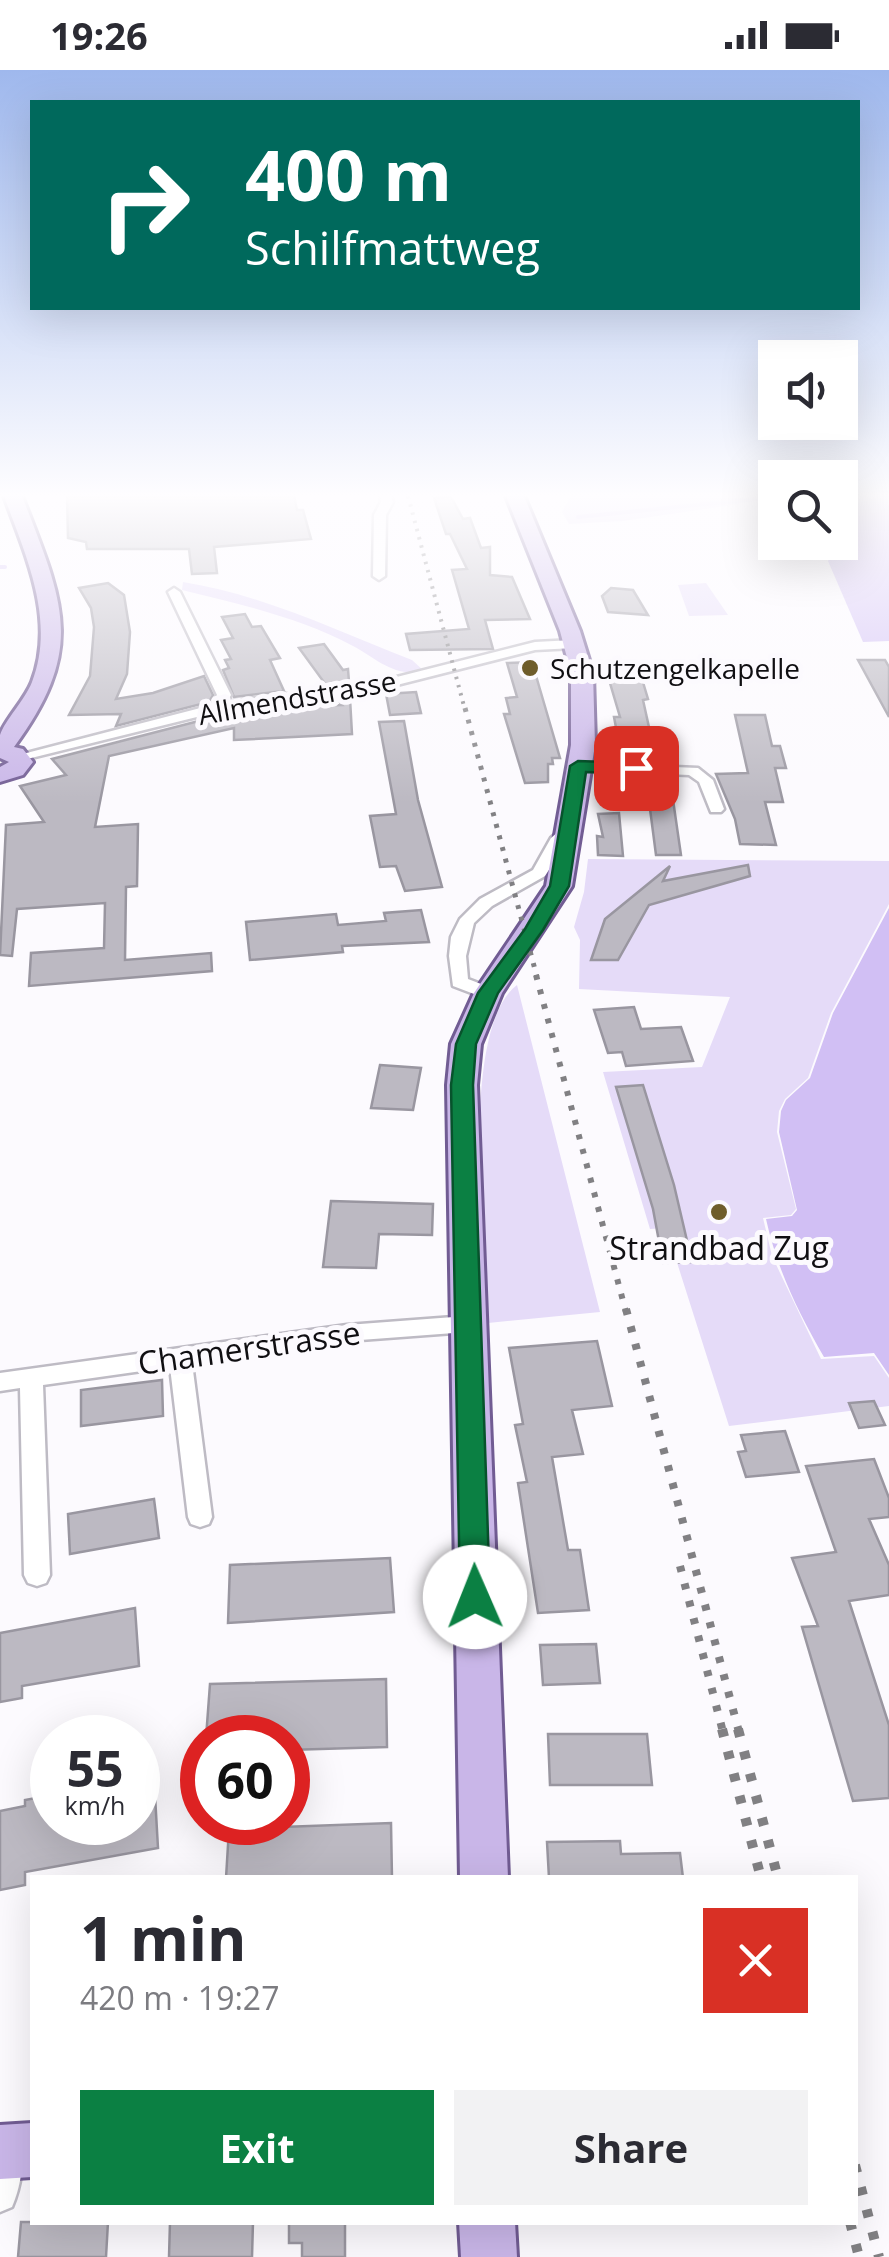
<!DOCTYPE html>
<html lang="en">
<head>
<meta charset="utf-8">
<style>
  body { margin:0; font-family:"Open Sans",sans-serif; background:#f2f2f3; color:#2b2b33; height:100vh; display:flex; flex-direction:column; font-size:38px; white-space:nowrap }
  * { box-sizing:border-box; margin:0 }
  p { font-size:32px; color:#7c7c81 }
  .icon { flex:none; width:55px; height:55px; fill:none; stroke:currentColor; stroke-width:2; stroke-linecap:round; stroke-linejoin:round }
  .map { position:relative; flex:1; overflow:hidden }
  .sheet { position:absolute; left:30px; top:1805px; width:828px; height:350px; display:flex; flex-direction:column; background:#fff; border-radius:0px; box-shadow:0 10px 40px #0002 }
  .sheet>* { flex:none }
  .top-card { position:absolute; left:30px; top:30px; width:830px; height:210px; border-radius:0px; box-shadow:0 10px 40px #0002; background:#00695c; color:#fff; overflow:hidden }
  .buttons { position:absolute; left:758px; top:270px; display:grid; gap:20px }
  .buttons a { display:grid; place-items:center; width:100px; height:100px; border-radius:0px; background:#fff; box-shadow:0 10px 40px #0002; font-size:50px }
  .speed { position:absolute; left:30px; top:1645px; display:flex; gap:20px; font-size:50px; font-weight:700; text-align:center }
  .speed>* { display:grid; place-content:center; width:130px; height:130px; border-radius:50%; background:#fff; box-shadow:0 10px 40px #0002; line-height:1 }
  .speed small { font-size:25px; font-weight:400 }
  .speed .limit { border:15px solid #d22; background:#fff; color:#111 }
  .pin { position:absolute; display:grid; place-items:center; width:85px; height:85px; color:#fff; margin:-42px; border-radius:20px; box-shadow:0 5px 15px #0006 }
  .me { position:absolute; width:110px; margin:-55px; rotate:359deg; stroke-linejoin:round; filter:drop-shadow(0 0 8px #0008) }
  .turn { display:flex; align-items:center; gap:35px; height:210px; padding:0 50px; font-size:45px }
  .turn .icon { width:130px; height:130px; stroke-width:2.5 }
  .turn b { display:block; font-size:70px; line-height:85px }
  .round { display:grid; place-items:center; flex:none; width:105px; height:105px; border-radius:0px; background:#f2f2f3 }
  .overview { display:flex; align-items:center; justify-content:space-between; height:170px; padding:0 50px }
  h1 { font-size:60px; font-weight:700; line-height:75px }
  .cta { display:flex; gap:20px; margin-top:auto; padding:20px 50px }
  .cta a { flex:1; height:115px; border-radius:0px; background:#0b8043; color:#fff; font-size:40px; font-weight:700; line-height:115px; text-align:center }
  .cta a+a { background:#f2f2f3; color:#2b2b33 }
  .status { display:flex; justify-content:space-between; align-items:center; height:70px; padding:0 50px; background:#fff; direction:ltr }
  .status svg { height:28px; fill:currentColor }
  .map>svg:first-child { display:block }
</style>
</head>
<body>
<div class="status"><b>19:26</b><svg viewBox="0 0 49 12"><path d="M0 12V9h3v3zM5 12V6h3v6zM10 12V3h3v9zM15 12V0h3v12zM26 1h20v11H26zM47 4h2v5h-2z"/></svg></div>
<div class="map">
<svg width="889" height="2187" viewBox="0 0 889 2187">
  <rect width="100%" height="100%" fill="#fcfafe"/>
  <!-- green -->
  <g fill="#e5dbf8">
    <polygon points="571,426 738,426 740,428 739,434 623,451 569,454 562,442"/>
    <path d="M183,512C264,525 337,561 412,590L424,601C395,608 377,589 353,576C301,548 239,534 182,520Z"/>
    <polygon points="706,513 728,545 689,546 678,515"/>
    <polygon points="588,789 889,791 889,834 831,943 808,1008 785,1029 779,1041 777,1062 796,1139 791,1145 763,1148 772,1186 821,1289 874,1286 889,1308 889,1336 729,1356 666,1158 650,1159 603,1002 702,997 730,927 579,919 580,870 574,857 584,822"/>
    <path d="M517,915L600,1242L488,1253C485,1181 458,960 517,915Z"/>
  </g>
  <!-- water -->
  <g fill="#d1bff4">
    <polygon points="860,426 889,426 889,571 863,572 828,491"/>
    <path d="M889,838V1305L874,1283L824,1287C798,1242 777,1199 766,1149L792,1146L797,1140L779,1062L781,1041L786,1030L810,1008L833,943Z"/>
  </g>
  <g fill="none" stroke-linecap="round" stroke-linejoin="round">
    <!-- stream -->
    <g stroke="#d1bff4" stroke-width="4">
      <polyline points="578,447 775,427"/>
      <polyline points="0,497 5,497"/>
    </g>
  </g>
  <!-- building -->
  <g fill="#bcb9c2" stroke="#9996a0" stroke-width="2.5">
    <polygon points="67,426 294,426 297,440 303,440 311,469 214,477 217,503 192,504 189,479 87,479 86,472 68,468"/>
    <polygon points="451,427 463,449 470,448 481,478 490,477 490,505 512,507 530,549 485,550 493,579 410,580 406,564 469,559 452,500 467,499 450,464 446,464 434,428"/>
    <polygon points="108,513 124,525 130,562 127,604 116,629 153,623 204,606 213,625 209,632 116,656 121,644 69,645 90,606 94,557 91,538 79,518"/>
    <polygon points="611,518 633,520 648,545 608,542 602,526"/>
    <polygon points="245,544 252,557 261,556 280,588 270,590 284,621 234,627 223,600 229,598 225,590 231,589 221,570 233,568 222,547"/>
    <polygon points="324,574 343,600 348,599 349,612 326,615 299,578"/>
    <polygon points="858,590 885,590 889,597 889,647"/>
    <polygon points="532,592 560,688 552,688 553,694 548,694 548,712 525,713 504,644 510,644 506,628 517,627 507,593"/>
    <polygon points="633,602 635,609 642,609 648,629 643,630 654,680 621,684 614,647 620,647 607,603"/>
    <polygon points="416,622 421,643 390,645 386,624"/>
    <polygon points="350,628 352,664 234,670 234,658 109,686 95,757 138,754 137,816 126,817 125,890 211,883 212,901 29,916 31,883 104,878 105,833 17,839 12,886 0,885 6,755 44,752 20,716 66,705 52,689 218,646 291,636 342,635 337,629"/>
    <polygon points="735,645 765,645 772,676 780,676 786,698 775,698 783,732 765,732 776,775 740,774 735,749 716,704 748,703"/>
    <polygon points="404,651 418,730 442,817 405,821 396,796 380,797 370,746 396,744 379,652"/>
    <polygon points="646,708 670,709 681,785 656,785"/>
    <polygon points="619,743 623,786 598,785 597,766 603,767 598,744"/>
    <polygon points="748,795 750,806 649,835 618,890 591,890 605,849 670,796 663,811"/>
    <polygon points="421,840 429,872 342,876 343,882 250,890 246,852 336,844 338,855 386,851 384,843"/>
    <polygon points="634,937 641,959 681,957 693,991 626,996 622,982 608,983 594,940"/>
    <polygon points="380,995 421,998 413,1040 371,1038"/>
    <polygon points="643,1015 674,1115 692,1192 663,1193 653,1139 616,1017"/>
    <polygon points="331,1131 433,1134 432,1165 379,1164 376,1198 323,1197"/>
    <polygon points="597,1271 612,1336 572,1340 583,1384 552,1387 568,1480 580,1480 589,1540 538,1543 518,1413 527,1412 515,1355 523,1354 509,1278"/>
    <polygon points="162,1310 163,1346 81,1356 81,1320"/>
    <polygon points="874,1331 885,1355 859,1358 849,1333"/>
    <polygon points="785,1361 799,1402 746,1407 738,1382 746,1381 741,1365"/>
    <polygon points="874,1389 889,1428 889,1447 869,1449 889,1495 889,1525 849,1531 889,1655 889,1728 853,1731 802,1557 818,1556 792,1488 836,1482 806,1396"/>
    <polygon points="154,1429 159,1468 70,1484 68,1444"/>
    <polygon points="390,1488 394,1542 228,1553 230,1495"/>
    <polygon points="135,1538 139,1596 22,1616 22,1628 0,1632 0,1563"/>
    <polygon points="596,1574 600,1613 543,1615 540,1575"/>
    <polygon points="386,1609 387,1677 288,1680 288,1668 206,1668 210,1614"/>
    <polygon points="548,1664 647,1664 652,1715 550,1715"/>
    <polygon points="154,1708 158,1778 25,1802 25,1815 0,1820 0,1741 25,1736 25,1730 52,1725 52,1752 138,1752 138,1711"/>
    <polygon points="391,1753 392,1808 226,1808 229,1759"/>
    <polygon points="620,1771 621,1784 680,1783 683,1808 549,1808 547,1772"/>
    <polygon points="21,2152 108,2152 106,2187 18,2187"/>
    <polygon points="170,2152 253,2152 252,2187 169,2187"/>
    <polygon points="289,2152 345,2152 345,2187 302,2187 302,2173 289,2173"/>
  </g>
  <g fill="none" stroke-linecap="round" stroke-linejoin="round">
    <defs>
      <g id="minor">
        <polygon points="380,426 391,426 393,432 386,445 385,506 379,510 373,506 374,445 381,432"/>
        <polygon points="174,518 180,522 231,625 227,632 377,612 535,572 574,570 581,574 574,578 535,580 377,620 217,642 15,692 15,686 212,635 217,625 168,522"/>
        <polygon points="578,693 698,698 713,710 724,739 721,742 711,742 699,712 689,705 573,700 571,697"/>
        <polygon points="567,754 575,759 545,806 492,836 474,853 466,886 468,909 494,919 497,923 494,927 482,927 453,916 449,886 451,867 460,849 480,829 533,800 551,768"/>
        <polygon points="467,1246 475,1248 478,1254 475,1260 467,1262 347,1271 192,1293 212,1447 209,1454 200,1457 191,1454 188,1447 170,1297 43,1315 50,1505 46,1513 37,1516 28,1513 24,1505 20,1318 0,1321 0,1303 347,1255"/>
        <path d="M6,2066L18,2071C26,2091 20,2118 12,2137L0,2142V2069Z"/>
      </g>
      <g id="primary">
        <path d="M4,426H22C63,532 87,578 14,677L23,679L33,692L23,705L0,712V697L9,692L0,688C0,682 0,671 0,665C5,650 25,630 32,612C56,550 26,486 4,426Z"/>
        <polygon points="506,426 524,426 580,561 593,603 595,675 572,816 502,923 481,974 477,1015 508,1808 460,1808 447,1015 451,974 474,923 546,816 571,675 571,603 560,561"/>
        <polygon points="32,2053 32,2107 0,2109 0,2055"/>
        <polygon points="459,2152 515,2152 517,2187 461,2187"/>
      </g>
    </defs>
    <!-- minor casing -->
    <use href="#minor" stroke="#bebbc4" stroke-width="5"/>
    <!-- primary casing -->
    <use href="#primary" stroke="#715c93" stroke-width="6"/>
    <!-- minor -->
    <use href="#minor" fill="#fff" fill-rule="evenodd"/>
    <!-- primary -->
    <use href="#primary" fill="#c9b6e8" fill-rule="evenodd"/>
    <!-- rail-far4 -->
    <polyline stroke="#818083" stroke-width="4" stroke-dasharray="2.5 6" stroke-linecap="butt" points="408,426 465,640"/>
    <!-- rail-far3 -->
    <polyline stroke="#818083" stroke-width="5" stroke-dasharray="4 8" stroke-linecap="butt" points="465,638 537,907"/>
    <!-- rail-far2 -->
    <polyline stroke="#818083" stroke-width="6" stroke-dasharray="5 10" stroke-linecap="butt" points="536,905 626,1242"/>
    <!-- rail-far1 -->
    <g stroke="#818083" stroke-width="8" stroke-dasharray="6 12" stroke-linecap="butt">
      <polyline points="626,1239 739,1662"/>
      <polyline points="680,1496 723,1662"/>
    </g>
    <!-- rail -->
    <g stroke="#818083" stroke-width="10" stroke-dasharray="8 15" stroke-linecap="butt">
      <polyline points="722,1659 761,1808"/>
      <polyline points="738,1659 778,1808"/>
      <polyline points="855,2095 879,2187"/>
      <polyline points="850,2152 859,2187"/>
    </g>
  </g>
  <!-- sky -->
  <linearGradient id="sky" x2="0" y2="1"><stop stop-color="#9fb8ed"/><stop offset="0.58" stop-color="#fefdff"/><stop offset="1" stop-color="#fefdff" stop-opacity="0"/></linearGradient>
  <rect width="889" height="733" fill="url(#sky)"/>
  <!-- route -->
  <polygon fill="#0b8043" stroke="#07532c" stroke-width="2.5" points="578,691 636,693 645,698 636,703 586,702 569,816 543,860 498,923 476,974 473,1015 490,1527 485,1536 475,1539 465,1536 460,1527 451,1015 456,974 478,923 525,859 550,816 570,696"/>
  <!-- markers -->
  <g fill="#6f5d2b" stroke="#fcfafe" stroke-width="4">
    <circle cx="530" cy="598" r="10"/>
    <circle cx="719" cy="1142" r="10"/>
  </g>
  <g text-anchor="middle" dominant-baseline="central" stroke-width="10" stroke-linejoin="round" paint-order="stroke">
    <!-- far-poi labels -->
    <g font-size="28" fill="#100f12" stroke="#fcfafe" text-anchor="start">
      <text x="550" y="598">Schutzengelkapelle</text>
    </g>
    <!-- far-street labels -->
    <g font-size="28" fill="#100f12" stroke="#fcfafe">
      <text transform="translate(297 627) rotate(-10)">Allmendstrasse</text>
    </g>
    <!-- poi labels -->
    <g font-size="32" fill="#100f12" stroke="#fcfafe">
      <text x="719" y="1177">Strandbad Zug</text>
    </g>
    <!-- street labels -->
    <g font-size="32" fill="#100f12" stroke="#fcfafe">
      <text transform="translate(249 1277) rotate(-8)">Chamerstrasse</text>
    </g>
  </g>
</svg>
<div class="buttons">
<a><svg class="icon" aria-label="sound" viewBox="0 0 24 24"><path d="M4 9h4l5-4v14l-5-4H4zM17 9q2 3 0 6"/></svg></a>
<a><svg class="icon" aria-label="search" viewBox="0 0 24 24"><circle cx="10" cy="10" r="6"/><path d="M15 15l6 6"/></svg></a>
</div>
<div class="speed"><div>55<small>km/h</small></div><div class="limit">60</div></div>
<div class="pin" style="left:636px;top:698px;background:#d93025"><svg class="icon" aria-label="arrive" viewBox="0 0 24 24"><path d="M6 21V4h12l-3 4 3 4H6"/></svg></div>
<svg class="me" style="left:475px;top:1527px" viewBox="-20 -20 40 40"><circle r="19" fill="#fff"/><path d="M0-13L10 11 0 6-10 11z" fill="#0b8043"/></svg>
<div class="top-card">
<div class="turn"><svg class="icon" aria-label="right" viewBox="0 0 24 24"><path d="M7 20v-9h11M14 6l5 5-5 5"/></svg><div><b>400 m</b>Schilfmattweg</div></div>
</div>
<section class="sheet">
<div class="overview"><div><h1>1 min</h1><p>420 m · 19:27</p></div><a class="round" style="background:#d93025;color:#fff"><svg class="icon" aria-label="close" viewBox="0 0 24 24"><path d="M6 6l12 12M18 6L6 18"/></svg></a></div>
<div class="cta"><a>Exit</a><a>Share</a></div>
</section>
</div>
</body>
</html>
